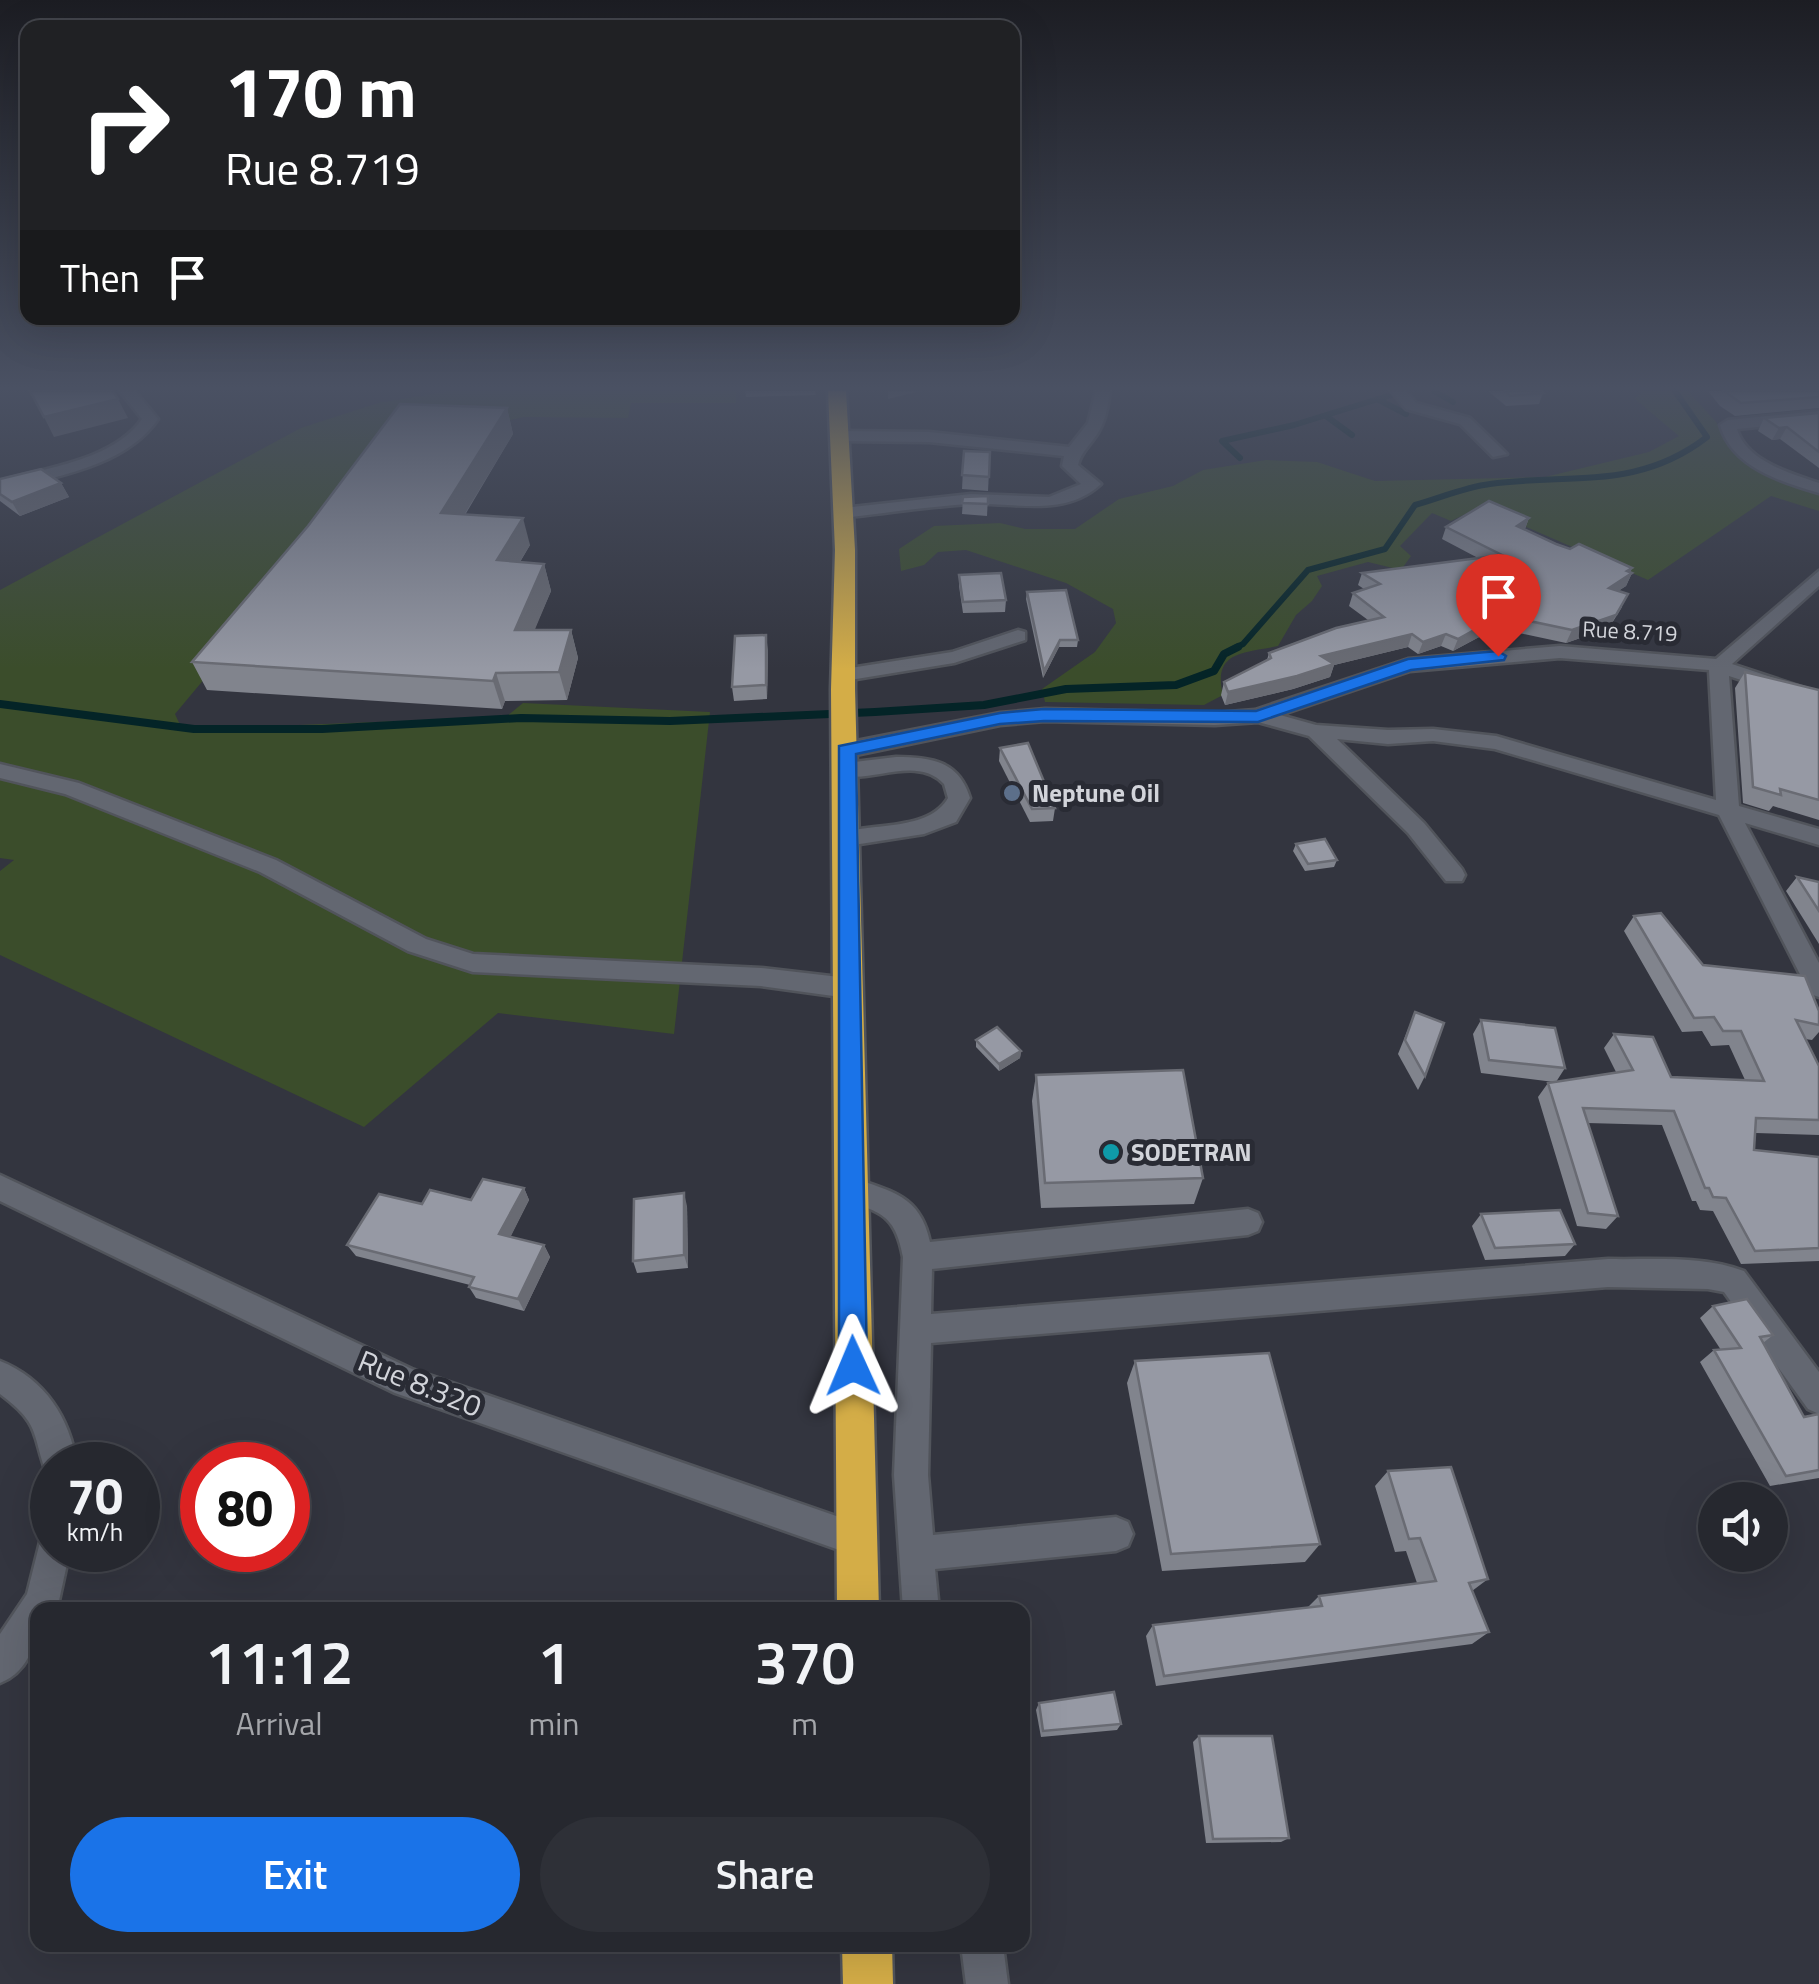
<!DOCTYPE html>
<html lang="en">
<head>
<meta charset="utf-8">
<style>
  body { margin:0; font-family:"Titillium Web",sans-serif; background:#2e3037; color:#f1f3f6; height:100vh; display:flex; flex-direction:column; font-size:38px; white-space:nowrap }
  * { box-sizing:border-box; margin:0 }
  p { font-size:32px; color:#a4a6aa }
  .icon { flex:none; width:55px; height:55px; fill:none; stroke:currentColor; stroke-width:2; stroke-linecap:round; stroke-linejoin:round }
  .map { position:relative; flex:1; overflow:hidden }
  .panel { position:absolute; left:30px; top:1602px; width:1000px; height:350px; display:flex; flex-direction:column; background:#26282f; border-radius:20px; box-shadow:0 10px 40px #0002,0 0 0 2px #42444b }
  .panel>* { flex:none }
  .top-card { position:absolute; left:20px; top:20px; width:1000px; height:305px; border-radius:20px; box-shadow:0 10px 40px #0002,0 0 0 2px #42444b; background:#202124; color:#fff; overflow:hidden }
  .controls { position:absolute; left:1698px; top:1482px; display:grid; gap:20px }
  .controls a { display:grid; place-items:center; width:90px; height:90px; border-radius:50%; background:#26282f; box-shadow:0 10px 40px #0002,0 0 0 2px #42444b; font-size:50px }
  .speed { position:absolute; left:30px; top:1442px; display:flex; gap:20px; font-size:50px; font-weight:700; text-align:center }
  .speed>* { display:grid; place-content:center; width:130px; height:130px; border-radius:50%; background:#26282f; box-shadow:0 10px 40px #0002,0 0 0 2px #42444b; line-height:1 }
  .speed small { font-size:25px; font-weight:400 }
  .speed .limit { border:15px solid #d22; background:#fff; color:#111 }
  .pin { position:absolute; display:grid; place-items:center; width:85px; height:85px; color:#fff; margin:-102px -42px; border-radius:50% 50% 50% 0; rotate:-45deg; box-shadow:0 0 10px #0007 }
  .pin .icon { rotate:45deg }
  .me { position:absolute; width:110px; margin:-55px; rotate:359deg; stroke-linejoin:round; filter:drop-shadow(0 0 8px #0008) }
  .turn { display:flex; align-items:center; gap:35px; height:210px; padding:0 40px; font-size:45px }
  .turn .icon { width:130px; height:130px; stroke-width:2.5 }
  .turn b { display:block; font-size:70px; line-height:85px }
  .then { display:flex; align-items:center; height:95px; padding:0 40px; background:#0003; gap:20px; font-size:38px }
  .eta { display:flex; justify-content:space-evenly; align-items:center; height:170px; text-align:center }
  .eta b { font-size:60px; font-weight:600; line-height:70px }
  .primary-button { display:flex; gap:20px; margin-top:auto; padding:20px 40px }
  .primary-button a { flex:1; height:115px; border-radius:60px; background:#1a73e8; color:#fff; font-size:40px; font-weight:600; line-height:115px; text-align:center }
  .primary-button a+a { background:#2e3037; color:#f1f3f6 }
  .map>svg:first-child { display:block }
</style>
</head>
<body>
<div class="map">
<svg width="1819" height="1984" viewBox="0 0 1819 1984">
  <rect width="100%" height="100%" fill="#33353f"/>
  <!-- green -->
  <g fill="#3b4d2b">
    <polygon points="451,391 736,391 736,403 631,403 628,418 524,417 464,430 379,470 175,714 181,727 195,729 506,717 523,703 710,712 674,1034 498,1013 364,1127 0,955 0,871 14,860 0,858 0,590 301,428 378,403"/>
    <path d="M1642,391H1688L1716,422L1731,450L1772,475L1819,492V511L1771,496L1648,580L1480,507L1451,521L1432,513L1400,546L1411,556L1401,570L1368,562L1317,576L1322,586L1312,601L1296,615L1278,646C1244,653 1212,651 1223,695L1204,705L1045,702L1042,689L1095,652L1116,623L1113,609L1066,583L966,550L938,552L924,565L901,571L899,549L934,526L1000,523L1025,529H1075L1119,499L1173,486L1203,470L1266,460L1317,462L1375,481L1545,477L1649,452L1679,436L1635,399Z"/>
  </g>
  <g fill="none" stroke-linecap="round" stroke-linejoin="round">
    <!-- stream-far1 -->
    <g stroke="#042427" stroke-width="6">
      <polyline points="1434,391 1453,402"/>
      <polyline points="1379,400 1406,414"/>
      <polyline points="1326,416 1352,435"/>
      <polyline points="1240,458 1222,441 1294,425 1404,391"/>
      <path d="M1233,649L1243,644L1308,570L1385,549L1415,505C1440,498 1465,487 1490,484C1571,473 1637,491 1707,437L1675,391"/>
    </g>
    <!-- stream -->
    <polyline stroke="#042427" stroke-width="8" points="0,704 194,729 322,729 521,718 670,721 875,712 984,705 1066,689 1176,685 1214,671 1224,654 1238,647"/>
    <defs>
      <g id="minor">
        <path d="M120,391H135L158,419C125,467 53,477 0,491V481C45,468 114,460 142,419Z"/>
        <path d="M1096,391H1110C1108,405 1106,419 1099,431C1092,444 1081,451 1078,465L1101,484C1063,519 1013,501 967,504C926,507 884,513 843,518L835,513L843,508L971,494L1049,497L1081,484L1062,466L1064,456L929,442L839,441L831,436L839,431L929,432L1069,447L1088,423Z"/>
        <polygon points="1391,391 1406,391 1416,403 1470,418 1507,454 1493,457 1460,424 1406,409"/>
        <path d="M1819,411V421L1737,429C1746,461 1790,473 1819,483V493C1781,482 1732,467 1720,425L1728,420Z"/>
        <path d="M1819,571V586L1732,664L1819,693V706L1729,676L1739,806L1819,829V845L1745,823L1819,963V997L1810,994L1719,815L1495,749L1433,741L1388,744L1337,739L1424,823L1462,869L1465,875L1462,881H1446L1408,833L1309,736L1258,722L1215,725L1045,721L1000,725L846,757L836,750L846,743L1000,713L1045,709L1215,713L1255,710L1408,659L1560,646L1716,659ZM1560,658L1709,670L1716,800L1496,736L1433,729L1388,730L1316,725L1280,715L1410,671Z"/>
        <polygon points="1018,630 1025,632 1025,640 954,663 844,681 834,675 844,669 952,652"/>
        <path d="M896,757C931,757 959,761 970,798L956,822L924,834L847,846L839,843L836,838L839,833C873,823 929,831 948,798L944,784C914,751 857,792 835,770L846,763Z"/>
        <polygon points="0,764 79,783 276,860 426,939 473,954 761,968 848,978 857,981 860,988 857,995 848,998 761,986 473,972 408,951 260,872 65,794 0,778"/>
        <polygon points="0,1175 412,1369 868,1527 873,1539 868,1551 856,1556 395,1393 0,1201"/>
        <path d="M851,1177C892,1192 920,1195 930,1242L1248,1209L1258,1213L1262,1222L1258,1231L1248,1235L932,1269L931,1314L1608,1259C1653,1260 1701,1255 1744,1271L1819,1372V1414L1808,1409L1724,1292L1708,1289L1608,1287L931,1343L928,1475L933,1535L1116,1517L1128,1522L1133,1534L1128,1546L1116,1551L935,1569L939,1610H903L894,1475L903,1257C895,1213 880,1213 841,1198L837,1189L841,1180Z"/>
        <path d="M0,1361C45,1379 70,1418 77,1465H52V1478L48,1477C31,1435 43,1426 0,1394Z"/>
        <path d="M52,1533V1550H70L57,1610H38C38,1640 30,1671 0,1683V1634L27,1594L41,1538Z"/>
        <polygon points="961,1945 1003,1945 1008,1984 966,1984"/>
      </g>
      <g id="highway">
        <polygon points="828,391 846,391 855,550 855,689 879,1610 837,1610 831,689 835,550"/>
        <polygon points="842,1945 892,1945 893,1984 843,1984"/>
      </g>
    </defs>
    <!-- minor casing -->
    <use href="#minor" stroke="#51545b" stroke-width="5"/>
    <!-- highway casing -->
    <use href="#highway" stroke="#51545b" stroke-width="5"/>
    <!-- minor -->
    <use href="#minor" fill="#636771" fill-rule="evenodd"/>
    <!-- highway -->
    <use href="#highway" fill="#d4ad47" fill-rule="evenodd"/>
  </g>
  <!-- wall -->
  <g fill="#81848d">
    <polygon points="745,391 815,391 816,395 746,397"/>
    <polygon points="1488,391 1541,391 1543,393 1539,404 1506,406"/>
    <polygon points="1708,391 1819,391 1819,408 1735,416 1720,406"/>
    <polygon points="507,408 513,434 465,515 530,545 520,562 544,564 551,591 534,630 571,630 578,658 567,700 505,701 502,709 207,690 192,662"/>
    <polygon points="1819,413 1819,468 1780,439 1772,440 1758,431 1764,418"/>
    <polygon points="964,451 990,452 988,491 962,489"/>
    <polygon points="0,479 61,483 69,497 20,516 0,501"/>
    <polygon points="988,496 987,516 962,514 963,497"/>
    <polygon points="1529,518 1525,529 1556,544 1632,568 1630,573 1632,573 1626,586 1618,591 1622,607 1609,628 1566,643 1496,628 1453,651 1441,646 1418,654 1408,647 1334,665 1330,677 1293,689 1225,705 1221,695 1224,682 1267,660 1269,653 1368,620 1349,606 1353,593 1364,589 1358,585 1362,573 1478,558 1442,539 1446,527"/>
    <polygon points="959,575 1006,600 1005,612 963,613 959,586"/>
    <polygon points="1027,592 1078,640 1077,647 1059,647 1043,678 1026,599"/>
    <polygon points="768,650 767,699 734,701 732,687"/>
    <polygon points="1745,672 1819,690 1819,820 1773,806 1769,811 1743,803 1735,688"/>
    <polygon points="1000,748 1055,808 1053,821 1030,822 999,761"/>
    <polygon points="1296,844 1337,860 1334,867 1305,871 1293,851"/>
    <polygon points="1797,877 1819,882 1819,944 1786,891"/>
    <polygon points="1634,916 1703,965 1819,1011 1819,1032 1812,1040 1805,1039 1819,1066 1819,1135 1756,1133 1754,1150 1819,1157 1819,1261 1741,1264 1713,1211 1700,1210 1696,1201 1692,1201 1662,1125 1587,1123 1618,1216 1606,1229 1577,1226 1538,1097 1548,1083 1554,1082 1481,1073 1473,1034 1481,1020 1565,1068 1556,1082 1616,1072 1604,1048 1614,1034 1671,1077 1745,1080 1729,1045 1711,1046 1702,1031 1682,1032 1624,931"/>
    <polygon points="1415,1012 1425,1076 1418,1090 1398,1054"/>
    <polygon points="976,1040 1021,1051 1020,1058 999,1071 976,1047"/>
    <polygon points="1036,1075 1203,1178 1194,1204 1041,1208 1032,1101"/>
    <polygon points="524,1188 529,1200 510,1237 544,1245 550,1257 524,1311 476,1298 469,1287 470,1285 356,1256 347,1245 471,1200"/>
    <polygon points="687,1206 688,1268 637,1273 633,1261"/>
    <polygon points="1481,1214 1575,1244 1565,1256 1485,1260 1472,1226"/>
    <polygon points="1713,1306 1773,1335 1763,1343 1804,1417 1819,1414 1819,1478 1770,1486 1700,1362 1714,1350 1721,1350 1700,1318"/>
    <polygon points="1135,1361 1320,1544 1305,1562 1162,1571 1127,1383"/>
    <polygon points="1388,1471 1488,1579 1472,1591 1489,1632 1472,1644 1156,1686 1146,1636 1153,1625 1307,1608 1319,1596 1417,1583 1406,1551 1395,1552 1375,1486"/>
    <polygon points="1039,1703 1121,1724 1117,1730 1041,1737 1036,1710"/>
    <polygon points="1199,1736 1289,1838 1281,1842 1206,1843 1193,1742"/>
  </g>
  <!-- shaded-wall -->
  <g fill="#696b73">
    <polygon points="888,391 920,391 888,399"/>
    <polygon points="118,399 128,418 54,437 44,417"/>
    <polygon points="507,408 513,434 449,540 441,513"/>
    <polygon points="1787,427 1780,439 1772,440 1779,428"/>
    <polygon points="61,483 69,497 20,516 12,502"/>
    <polygon points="523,518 530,545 504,588 497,560"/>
    <polygon points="1529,518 1524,531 1517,526"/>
    <polygon points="544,564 551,591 523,658 515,630"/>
    <polygon points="1632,568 1628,576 1632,573 1626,586 1603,601 1609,588"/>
    <polygon points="1628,594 1609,628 1566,643 1572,630"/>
    <polygon points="1501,615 1496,628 1453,651 1458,639"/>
    <polygon points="571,630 578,658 567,700 559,672"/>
    <polygon points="1412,634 1408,647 1334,665 1330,677 1293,689 1225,705 1228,692 1321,656"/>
    <polygon points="1446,634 1441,646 1418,654 1423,642"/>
    <polygon points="766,635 768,650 767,699 766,685"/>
    <polygon points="1060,640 1059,647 1043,678 1044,671"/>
    <polygon points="496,673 505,701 502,709 493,681"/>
    <polygon points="1021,1051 1020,1058 999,1071 999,1064"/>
    <polygon points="524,1188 529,1200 506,1246 499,1234"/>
    <polygon points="684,1193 687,1206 688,1268 684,1255"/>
    <polygon points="544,1245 550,1257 524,1311 518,1299"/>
  </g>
  <!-- building -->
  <g fill="#9699a4" stroke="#696b73" stroke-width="2.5">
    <polygon points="30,391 113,391 118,399 44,417"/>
    <polygon points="1505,391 1541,391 1543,393 1510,396"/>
    <polygon points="1724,391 1819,391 1819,397 1741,403"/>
    <polygon points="400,404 507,408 441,513 523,518 497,560 544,564 515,630 571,630 559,672 496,673 493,681 192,662 308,526"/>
    <polygon points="1819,413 1819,452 1787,427 1779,428 1764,418"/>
    <polygon points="964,451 990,452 989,477 962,475"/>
    <polygon points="41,469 61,483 12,502 0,494 0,479"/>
    <polygon points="988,496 988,504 962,503 963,497"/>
    <polygon points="1489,501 1529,518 1517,526 1556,544 1570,549 1579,544 1632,568 1627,571 1632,573 1609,588 1628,594 1616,615 1572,630 1501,615 1458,639 1446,634 1423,642 1412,634 1321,656 1334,664 1297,676 1228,692 1224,682 1271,658 1269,653 1336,628 1384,617 1353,593 1380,584 1362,573 1502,555 1446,527"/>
    <polygon points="1001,573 1006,600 963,602 959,575"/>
    <polygon points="1066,590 1078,640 1060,640 1044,671 1027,592"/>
    <polygon points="766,635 766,685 732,687 735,636"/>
    <polygon points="1745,672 1819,690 1819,800 1780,789 1781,795 1753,787"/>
    <polygon points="1028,743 1055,808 1032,809 1000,748"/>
    <polygon points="1325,839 1337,860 1308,864 1296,844"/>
    <polygon points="1797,877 1819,882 1819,911"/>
    <polygon points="1661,913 1703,965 1805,976 1819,1011 1819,1025 1796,1020 1819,1066 1819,1120 1756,1118 1754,1150 1819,1157 1819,1248 1755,1251 1726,1198 1713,1197 1709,1188 1705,1188 1674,1111 1583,1108 1618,1216 1588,1213 1548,1083 1633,1070 1614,1034 1653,1037 1671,1077 1764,1081 1741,1031 1723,1031 1714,1017 1694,1018 1634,916"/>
    <polygon points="1415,1012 1444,1023 1425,1076 1405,1040"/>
    <polygon points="1481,1020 1555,1028 1565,1068 1489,1060"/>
    <polygon points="997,1027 1021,1051 999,1064 976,1040"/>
    <polygon points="1183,1070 1203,1178 1045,1183 1036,1075"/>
    <polygon points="483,1179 524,1188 499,1234 544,1245 518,1299 469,1287 474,1277 347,1245 379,1194 422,1204 430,1190 471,1200"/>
    <polygon points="684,1193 684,1255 633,1261 634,1199"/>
    <polygon points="1560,1210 1575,1244 1495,1248 1481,1214"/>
    <polygon points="1747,1299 1773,1335 1760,1337 1804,1417 1819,1414 1819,1470 1786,1476 1714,1350 1741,1348 1713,1306"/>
    <polygon points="1269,1353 1320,1544 1171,1554 1135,1361"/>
    <polygon points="1451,1467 1488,1579 1469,1583 1489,1632 1164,1676 1153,1625 1322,1606 1319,1596 1436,1581 1420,1538 1409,1539 1388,1471"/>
    <polygon points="1114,1692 1121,1724 1043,1731 1039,1703"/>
    <polygon points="1199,1736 1272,1736 1289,1838 1213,1839"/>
  </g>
  <!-- sky -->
  <linearGradient id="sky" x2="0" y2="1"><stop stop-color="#1c1d23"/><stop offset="0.58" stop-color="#4a5163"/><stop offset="1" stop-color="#4a5163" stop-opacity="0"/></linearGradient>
  <rect width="1819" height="669" fill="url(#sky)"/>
  <!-- route -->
  <polygon fill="#1a73e8" stroke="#114b97" stroke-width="2.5" points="1498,651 1506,656 1504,660 1411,670 1258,722 1044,721 1000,724 856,754 867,1366 863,1376 853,1380 843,1376 839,1366 839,746 1000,713 1044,709 1256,711 1408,659"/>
  <!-- markers -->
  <circle fill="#5c6f8a" stroke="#292b34" stroke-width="4" cx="1012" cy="793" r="10"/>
  <circle fill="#0f9aa8" stroke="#292b34" stroke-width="4" cx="1111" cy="1152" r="10"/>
  <g text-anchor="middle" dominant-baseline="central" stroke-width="10" stroke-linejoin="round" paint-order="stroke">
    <!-- far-street labels -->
    <g font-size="22" fill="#d2d4da" stroke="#292b34">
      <text transform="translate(1630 631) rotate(3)">Rue 8.719</text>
    </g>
    <!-- poi labels -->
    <g font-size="25" font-weight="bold" fill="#d2d4da" stroke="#292b34" text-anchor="start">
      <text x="1032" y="793">Neptune Oil</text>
      <text x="1131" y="1152">SODETRAN</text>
    </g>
    <!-- near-street labels -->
    <g font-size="30" fill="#d2d4da" stroke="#292b34">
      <text transform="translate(420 1383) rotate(22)">Rue 8.320</text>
    </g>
  </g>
</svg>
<div class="controls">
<a><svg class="icon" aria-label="sound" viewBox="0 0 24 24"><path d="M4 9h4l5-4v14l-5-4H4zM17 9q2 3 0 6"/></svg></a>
</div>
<div class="speed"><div>70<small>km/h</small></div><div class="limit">80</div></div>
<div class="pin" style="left:1498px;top:656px;background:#d93025"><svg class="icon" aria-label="arrive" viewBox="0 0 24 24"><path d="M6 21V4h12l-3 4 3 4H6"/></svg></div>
<svg class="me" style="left:853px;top:1366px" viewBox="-20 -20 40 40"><path d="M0-17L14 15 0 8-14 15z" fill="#1a73e8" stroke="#fff" stroke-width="4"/></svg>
<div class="top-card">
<div class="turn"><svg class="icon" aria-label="right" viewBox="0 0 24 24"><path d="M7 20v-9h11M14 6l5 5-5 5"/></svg><div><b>170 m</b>Rue 8.719</div></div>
<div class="then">Then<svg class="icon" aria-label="arrive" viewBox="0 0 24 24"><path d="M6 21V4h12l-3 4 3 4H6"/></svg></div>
</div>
<section class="panel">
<div class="eta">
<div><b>11:12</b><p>Arrival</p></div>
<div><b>1</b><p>min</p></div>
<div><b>370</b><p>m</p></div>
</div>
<div class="primary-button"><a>Exit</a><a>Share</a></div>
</section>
</div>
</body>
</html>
